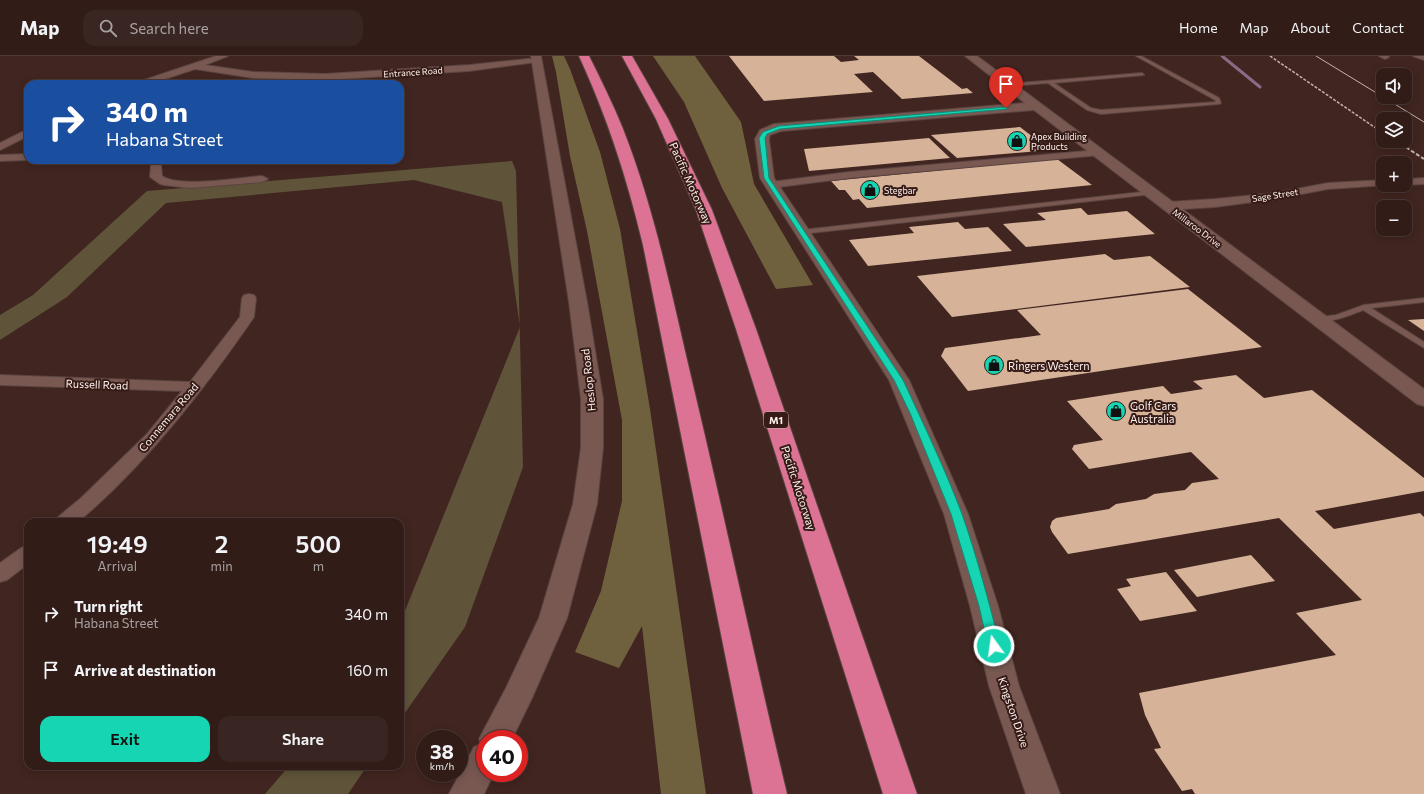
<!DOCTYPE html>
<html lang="en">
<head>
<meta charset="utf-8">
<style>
  body { margin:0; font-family:Commissioner,sans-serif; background:#392521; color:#f1f3f6; height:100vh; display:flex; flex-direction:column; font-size:15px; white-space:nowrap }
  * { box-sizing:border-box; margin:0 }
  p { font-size:13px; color:#a8a1a2 }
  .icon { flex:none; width:22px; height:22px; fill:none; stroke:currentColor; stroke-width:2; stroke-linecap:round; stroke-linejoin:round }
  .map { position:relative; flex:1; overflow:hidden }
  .sheet { position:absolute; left:24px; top:462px; width:380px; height:252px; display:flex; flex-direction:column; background:#311c18; border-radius:12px; box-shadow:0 2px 10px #0003,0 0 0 1px #4c3a37 }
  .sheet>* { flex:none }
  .top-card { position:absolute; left:24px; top:24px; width:380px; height:84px; border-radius:12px; box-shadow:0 2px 10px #0003,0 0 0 1px #4c3a37; background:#1a4fa0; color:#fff; overflow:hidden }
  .buttons { position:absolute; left:1376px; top:12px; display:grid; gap:8px }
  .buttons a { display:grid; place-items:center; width:36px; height:36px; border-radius:8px; background:#311c18; box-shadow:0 2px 10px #0003,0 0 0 1px #4c3a37; font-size:20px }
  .speed { position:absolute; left:416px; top:674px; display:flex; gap:8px; font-size:20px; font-weight:700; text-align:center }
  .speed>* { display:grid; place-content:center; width:52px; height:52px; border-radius:50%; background:#311c18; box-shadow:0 2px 10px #0003,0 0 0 1px #4c3a37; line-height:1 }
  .speed small { font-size:10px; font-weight:400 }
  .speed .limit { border:6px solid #d22; background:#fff; color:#111 }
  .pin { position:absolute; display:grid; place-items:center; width:34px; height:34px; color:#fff; margin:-41px -17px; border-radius:50% 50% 50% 0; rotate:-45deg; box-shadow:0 0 4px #0007 }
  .pin .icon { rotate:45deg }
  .me { position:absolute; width:44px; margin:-22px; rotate:346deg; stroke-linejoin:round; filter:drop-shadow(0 0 3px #0008) }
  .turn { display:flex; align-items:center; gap:14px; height:84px; padding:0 16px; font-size:18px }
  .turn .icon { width:52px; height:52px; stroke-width:2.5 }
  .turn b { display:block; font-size:28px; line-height:34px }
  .eta { display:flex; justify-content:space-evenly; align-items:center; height:68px; text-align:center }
  .eta b { font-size:24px; font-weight:600; line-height:28px }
  .button { display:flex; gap:8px; margin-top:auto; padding:8px 16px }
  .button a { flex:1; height:46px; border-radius:12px; background:#15d5b3; color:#111; font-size:16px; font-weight:600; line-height:46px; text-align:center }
  .button a+a { background:#392521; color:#f1f3f6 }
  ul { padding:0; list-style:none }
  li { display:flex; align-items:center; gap:12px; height:56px; padding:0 16px }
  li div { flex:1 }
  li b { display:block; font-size:15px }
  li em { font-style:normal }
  header { display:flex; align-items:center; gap:24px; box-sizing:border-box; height:56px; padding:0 20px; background:#311c18; border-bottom:1px solid #4c3a37 }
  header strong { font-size:19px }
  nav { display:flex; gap:22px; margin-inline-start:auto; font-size:14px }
  .search { width:280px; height:36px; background:#392521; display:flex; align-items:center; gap:10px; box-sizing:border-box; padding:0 14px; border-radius:12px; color:#a8a1a2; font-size:15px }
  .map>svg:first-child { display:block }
</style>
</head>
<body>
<header>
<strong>Map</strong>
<div class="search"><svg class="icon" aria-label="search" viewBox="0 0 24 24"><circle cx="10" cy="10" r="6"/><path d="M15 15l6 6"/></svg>Search here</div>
<nav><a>Home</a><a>Map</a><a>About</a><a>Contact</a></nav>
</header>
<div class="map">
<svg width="1424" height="738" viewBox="0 0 1424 738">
  <rect width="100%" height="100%" fill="#412520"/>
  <!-- green -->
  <g fill="#5f5439">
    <polygon points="512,105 516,115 523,411 465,571 400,664 400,567 520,271 502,146 414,124 166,147 67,241 0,284 0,259 33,239 147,135"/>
    <polygon points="289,710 367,710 348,738 265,738"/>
  </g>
  <!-- forest -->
  <g fill="#70613e">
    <polygon points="552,0 564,0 570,13 600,96 620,173 650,353 706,738 661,738 642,570 619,612 575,596 601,535 622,445 622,364 587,175 570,100 556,16"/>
    <polygon points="653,0 695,0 741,66 754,128 813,229 776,233 722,132 684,46"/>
  </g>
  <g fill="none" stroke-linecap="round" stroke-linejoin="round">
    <!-- stream -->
    <polyline stroke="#8a6b85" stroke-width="3" points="1222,0 1260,31"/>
  </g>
  <!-- building -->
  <g fill="#d5b298">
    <polygon points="729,0 834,0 841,6 859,4 854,0 919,0 962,33 967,32 973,37 902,43 873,16 854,18 873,36 764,45"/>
    <polygon points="1020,71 1050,94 957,102 931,79"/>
    <polygon points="929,82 950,102 809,115 804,93"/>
    <polygon points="1057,103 1092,129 867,152 859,143 853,144 845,134 839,134 831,125"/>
    <polygon points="1081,152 1088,159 1127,155 1155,178 1026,191 1003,168 1046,164 1037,157"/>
    <polygon points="958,166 965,173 988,171 1012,195 868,210 849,184 914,177 909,171"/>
    <polygon points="1105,198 1114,204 1150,200 1190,231 952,261 917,220"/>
    <polygon points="1188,233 1262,291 968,335 941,300 945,292 1041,279 1017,254"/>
    <polygon points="1424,263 1424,275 1408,264"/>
    <polygon points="1236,319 1264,342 1312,334 1424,422 1424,435 1315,455 1334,473 1420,457 1424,461 1424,738 1195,738 1192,733 1182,735 1154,693 1161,692 1145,659 1139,637 1336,599 1296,557 1362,544 1279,462 1068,498 1052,476 1050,471 1052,465 1056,462 1109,453 1116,448 1146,443 1154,438 1185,434 1192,427 1219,423 1191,396 1089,413 1072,393 1074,389 1103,384 1067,345 1163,330 1171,338 1203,333 1193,325"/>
    <polygon points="1251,499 1275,525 1197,541 1174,514"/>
    <polygon points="1166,516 1197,555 1140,565 1117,533 1131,530 1126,523"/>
  </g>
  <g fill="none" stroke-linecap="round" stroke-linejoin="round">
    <defs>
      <g id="lane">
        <polygon points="1136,0 1141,0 1219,42 1221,47 1219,48 1101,58 1087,54 1048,27 1008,30 1006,29 1008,28 1142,17 1144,19 1054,27 1091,52 1101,54 1216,46 1215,44"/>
        <polygon points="1151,135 1153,136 1153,138 802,178 799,176 802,174"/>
        <path d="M1424,242V246L1371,252L1424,286V292L1363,254C1353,258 1325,270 1315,263L1319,261L1336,259L1364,249Z"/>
      </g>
      <g id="street">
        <polygon points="216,0 228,0 205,9 253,16 325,18 469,9 537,2 541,4 537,6 469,15 325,24 253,22 195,13 150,28 137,28 138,26"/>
        <polygon points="1379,0 1388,0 1389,1 1385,3"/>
        <polygon points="1413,0 1424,0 1424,4"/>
        <polygon points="28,73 28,80 0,94 0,87"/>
        <polygon points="1097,94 1101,95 1102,97 1101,99 849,122 771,132 767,131 765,129 767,127 771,126 849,116"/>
        <polygon points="28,98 29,104 0,105 0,99"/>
        <path d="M153,104H163L161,108L162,120C181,132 238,122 262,120L268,123L262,126L190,132L164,129L160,128L150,121L151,108Z"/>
        <polygon points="1424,122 1424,128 1405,129 1404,129 1405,129 1405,123"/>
        <polygon points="1383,124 1383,129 1387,129 1328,133 1275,143 1215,151 1168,154 1164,152 1162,150 1164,148 1168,146 1215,143 1275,137 1328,127"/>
        <path d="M249,238L254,239L256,242L254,261C203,335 146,408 78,466H55L58,461L81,442L147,378L182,335L0,329V319L190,326L240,261L242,242L244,239Z"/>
        <polygon points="28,489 28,508 7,524 0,526 0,507 21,492"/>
      </g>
      <g id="secondary">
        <polygon points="531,0 541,0 587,246 603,343 603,392 597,448 567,562 532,642 512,683 485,683 485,717 494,717 484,738 449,738 474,691 481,688 479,683 506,632 539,562 573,448 581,392 581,343 569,246"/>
        <polygon points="965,0 977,0 1424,333 1424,350 1417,348 1034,54 781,75 770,79 769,83 774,122 909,324 968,458 998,550 1019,630 1060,738 1026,738 989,630 970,550 944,458 889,324 760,122 755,83 760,74 774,68 1025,47"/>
      </g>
      <g id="highway">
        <path d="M579,0H589C601,24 613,48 623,73C655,154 672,241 692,325C725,463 754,601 787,738H753L643,189C627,122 608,63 579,0Z"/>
        <polygon points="622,0 632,0 668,63 712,154 756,273 917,738 883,738 736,273 696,154 656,63"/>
      </g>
    </defs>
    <!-- lane casing -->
    <use href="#lane" stroke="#5a4440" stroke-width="2"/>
    <!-- street casing -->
    <use href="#street" stroke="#5a4440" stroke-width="2"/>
    <!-- secondary casing -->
    <use href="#secondary" stroke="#5a4440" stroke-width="2"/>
    <!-- highway casing -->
    <use href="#highway" stroke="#5a4440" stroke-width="2"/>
    <!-- lane -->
    <use href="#lane" fill="#795852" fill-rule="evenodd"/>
    <!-- street -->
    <use href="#street" fill="#795852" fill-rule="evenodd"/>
    <!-- secondary -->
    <use href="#secondary" fill="#795852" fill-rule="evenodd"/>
    <!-- highway -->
    <use href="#highway" fill="#dc7394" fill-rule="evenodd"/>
    <!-- tram -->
    <polyline stroke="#c4b4b0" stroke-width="1" points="1316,0 1424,66"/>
    <!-- rail-far1 -->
    <g stroke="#c4b4b0" stroke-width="1.5" stroke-dasharray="3 1.5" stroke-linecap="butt">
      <polyline points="1270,0 1383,77"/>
      <polyline points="1396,85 1402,89"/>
    </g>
    <!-- rail -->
    <polyline stroke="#c4b4b0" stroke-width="2" stroke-dasharray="4 2" stroke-linecap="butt" points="1401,88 1424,103"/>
  </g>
  <!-- route -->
  <path fill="#15d5b3" stroke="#0e8a74" d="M1006,51H1007V53L780,73L767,78L765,82L769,122L903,324C923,367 945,413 962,458C977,501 989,546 1000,590L998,593L994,595L990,593L988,590L979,550L951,458L910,357L894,324L764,122L759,82L763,76L779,70Z"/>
  <!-- icons -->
  <defs>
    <symbol id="shop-disc" viewBox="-11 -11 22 22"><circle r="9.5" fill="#15d5b3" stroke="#361b16"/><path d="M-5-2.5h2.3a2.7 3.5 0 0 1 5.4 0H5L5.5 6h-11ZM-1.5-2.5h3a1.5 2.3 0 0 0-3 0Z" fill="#111"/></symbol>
  </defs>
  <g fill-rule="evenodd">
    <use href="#shop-disc" x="1006" y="74" width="22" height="22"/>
    <use href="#shop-disc" x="859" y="123" width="22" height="22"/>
    <use href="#shop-disc" x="983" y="298" width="22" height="22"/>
    <use href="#shop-disc" x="1105" y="344" width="22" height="22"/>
  </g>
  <g text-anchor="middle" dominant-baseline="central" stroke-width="4" stroke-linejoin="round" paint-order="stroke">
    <!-- far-street labels -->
    <g font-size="9" fill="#fdf1ee" stroke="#361b16">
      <text transform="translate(413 16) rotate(-4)">Entrance Road</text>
      <text transform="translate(1275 139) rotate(-9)">Sage Street</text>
      <text transform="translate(1197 172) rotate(37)">Millaroo Drive</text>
    </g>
    <!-- far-poi labels -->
    <g font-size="9" fill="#fdf1ee" stroke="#361b16" text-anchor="start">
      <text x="1031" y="80">Apex Building<tspan x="1031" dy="10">Products</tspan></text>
      <text x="884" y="134">Stegbar</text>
    </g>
    <!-- shield labels -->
    <rect fill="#361b16" stroke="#c1b1ad" stroke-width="1" x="764" y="356" width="24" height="16" rx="3"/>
    <g font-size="10" font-weight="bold" fill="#fdf1ee">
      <text x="776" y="364">M1</text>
    </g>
    <!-- street labels -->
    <g font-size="11" fill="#fdf1ee" stroke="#361b16">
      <text transform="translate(691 127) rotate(66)">Pacific Motorway</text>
      <text transform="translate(588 324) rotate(-96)">Heslop Road</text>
      <text transform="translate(97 328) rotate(2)">Russell Road</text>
      <text transform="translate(168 361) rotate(-50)">Connemara Road</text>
      <text transform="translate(799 432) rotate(72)">Pacific Motorway</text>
      <text transform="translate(1014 656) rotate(71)">Kingston Drive</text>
    </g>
    <!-- poi labels -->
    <g font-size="11" fill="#fdf1ee" stroke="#361b16" text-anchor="start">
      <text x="1008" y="309">Ringers Western</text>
      <text x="1130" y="349">Golf Cars<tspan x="1130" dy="13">Australia</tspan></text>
    </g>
  </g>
</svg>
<div class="buttons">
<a><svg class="icon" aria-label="sound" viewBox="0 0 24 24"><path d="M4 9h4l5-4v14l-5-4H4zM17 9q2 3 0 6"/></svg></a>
<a><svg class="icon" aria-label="layers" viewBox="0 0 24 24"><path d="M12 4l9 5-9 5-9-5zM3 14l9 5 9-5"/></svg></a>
<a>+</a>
<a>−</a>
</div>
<div class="speed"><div>38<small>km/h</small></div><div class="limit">40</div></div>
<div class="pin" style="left:1006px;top:52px;background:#d93025"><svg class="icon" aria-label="arrive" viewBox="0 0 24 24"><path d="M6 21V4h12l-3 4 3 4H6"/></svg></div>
<svg class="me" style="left:994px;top:590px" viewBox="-20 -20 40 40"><circle r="17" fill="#15d5b3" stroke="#fff" stroke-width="3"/><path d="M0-11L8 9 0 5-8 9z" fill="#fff"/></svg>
<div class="top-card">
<div class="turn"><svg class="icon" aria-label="right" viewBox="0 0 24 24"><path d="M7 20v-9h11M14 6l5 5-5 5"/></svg><div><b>340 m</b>Habana Street</div></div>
</div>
<section class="sheet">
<div class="eta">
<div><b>19:49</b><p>Arrival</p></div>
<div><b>2</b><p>min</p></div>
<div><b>500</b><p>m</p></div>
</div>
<ul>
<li><svg class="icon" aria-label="right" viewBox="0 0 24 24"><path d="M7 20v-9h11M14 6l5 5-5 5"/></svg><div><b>Turn right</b><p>Habana Street</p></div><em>340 m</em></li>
<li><svg class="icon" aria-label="arrive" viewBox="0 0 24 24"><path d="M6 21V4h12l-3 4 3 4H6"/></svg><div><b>Arrive at destination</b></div><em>160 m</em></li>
</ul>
<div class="button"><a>Exit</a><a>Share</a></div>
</section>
</div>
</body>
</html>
